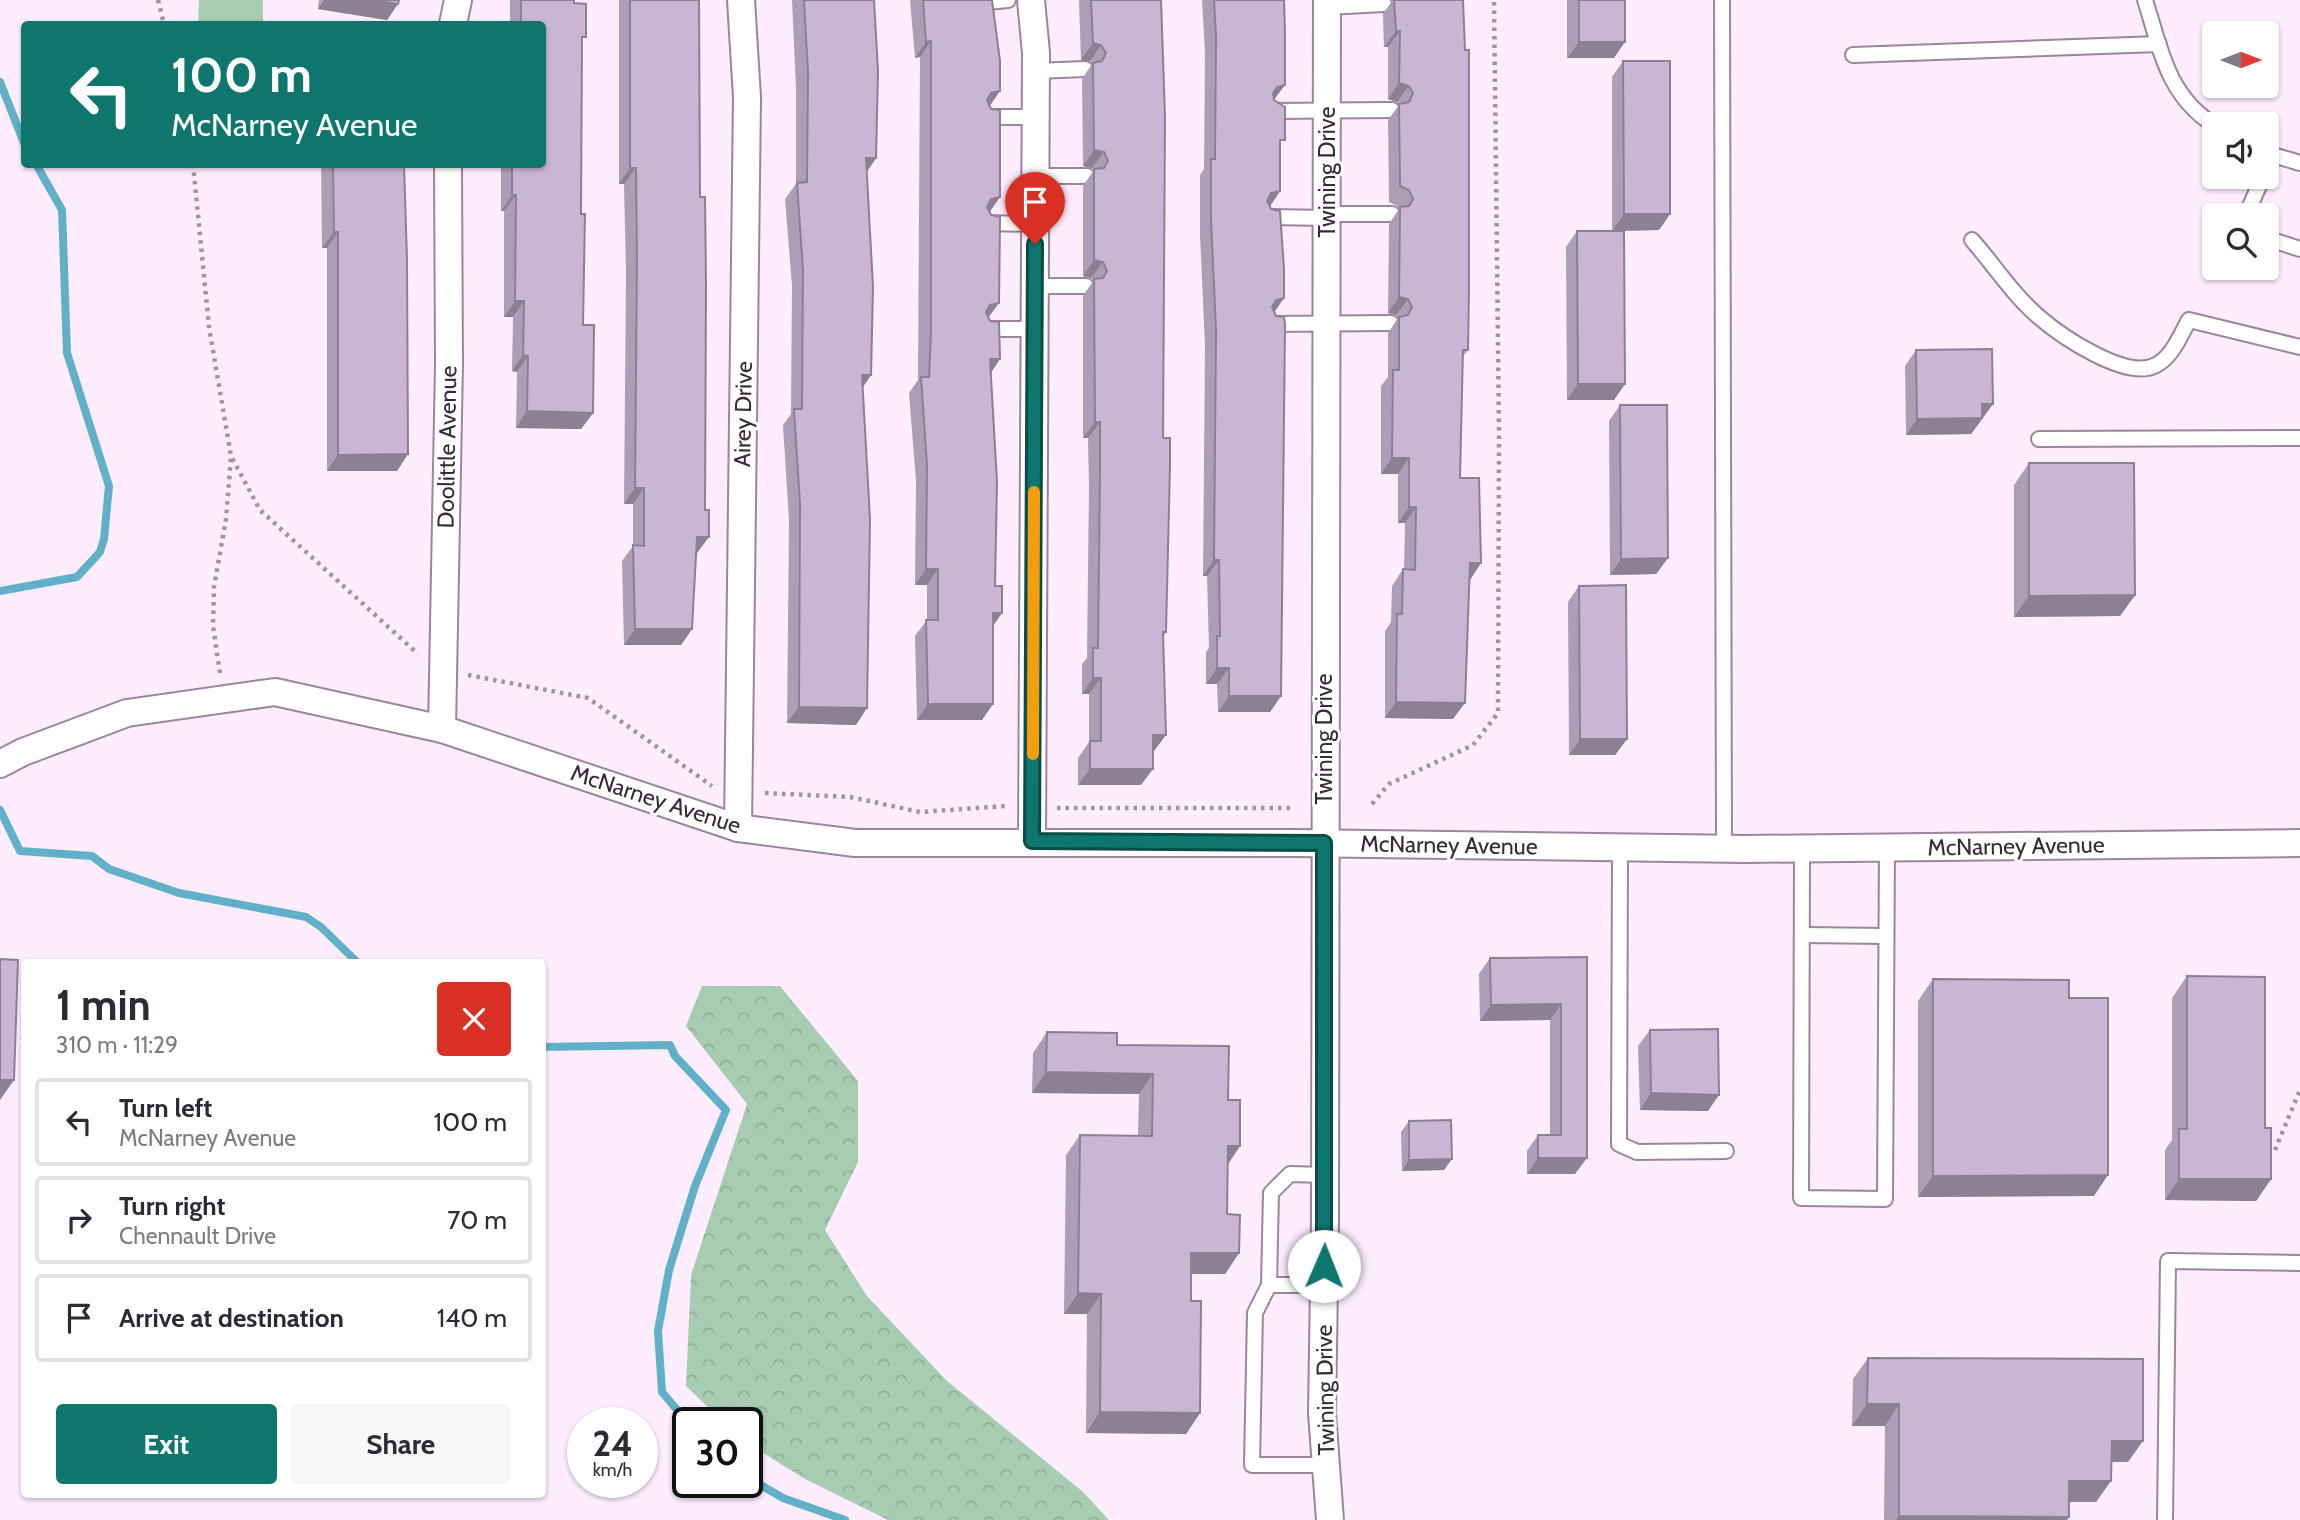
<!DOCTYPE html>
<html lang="en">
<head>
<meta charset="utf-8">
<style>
  body { margin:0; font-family:Cabin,sans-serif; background:#f7f7f7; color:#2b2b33; height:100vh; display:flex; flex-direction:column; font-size:26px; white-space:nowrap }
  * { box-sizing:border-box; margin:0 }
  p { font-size:23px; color:#7c7c81 }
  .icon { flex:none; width:38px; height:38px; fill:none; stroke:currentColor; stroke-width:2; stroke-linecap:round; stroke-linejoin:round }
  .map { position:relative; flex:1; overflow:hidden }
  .details { position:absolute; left:21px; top:959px; width:525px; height:539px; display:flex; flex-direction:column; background:#fff; border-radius:7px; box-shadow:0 2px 5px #0004 }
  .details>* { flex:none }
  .top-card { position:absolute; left:21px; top:21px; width:525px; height:147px; border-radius:7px; box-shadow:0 2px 5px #0004; background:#0f766e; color:#fff; overflow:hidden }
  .needle { width:46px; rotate:90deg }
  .controls { position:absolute; left:2202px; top:21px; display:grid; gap:14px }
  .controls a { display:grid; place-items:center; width:77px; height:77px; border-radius:7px; background:#fff; box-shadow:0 2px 5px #0004; font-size:35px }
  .speed { position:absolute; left:567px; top:1407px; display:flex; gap:14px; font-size:35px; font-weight:700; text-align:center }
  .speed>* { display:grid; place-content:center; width:91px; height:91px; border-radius:50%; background:#fff; box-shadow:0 2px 5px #0004; line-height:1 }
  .speed small { font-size:18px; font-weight:400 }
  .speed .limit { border:4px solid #111; border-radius:10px; background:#fff; color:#111 }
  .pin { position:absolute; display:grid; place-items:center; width:60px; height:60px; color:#fff; margin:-72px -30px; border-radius:50% 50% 50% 0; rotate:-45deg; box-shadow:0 0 7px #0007 }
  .pin .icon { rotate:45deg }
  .me { position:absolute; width:77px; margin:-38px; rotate:1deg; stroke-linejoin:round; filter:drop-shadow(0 0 5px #0008) }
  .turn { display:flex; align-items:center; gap:24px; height:147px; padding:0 35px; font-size:32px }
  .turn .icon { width:91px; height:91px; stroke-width:2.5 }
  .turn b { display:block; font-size:49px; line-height:60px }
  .round { display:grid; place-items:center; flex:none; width:74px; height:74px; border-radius:7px; background:#f7f7f7 }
  .summary { display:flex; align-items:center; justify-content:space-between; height:119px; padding:0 35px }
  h1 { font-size:42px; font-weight:700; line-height:52px }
  .button { display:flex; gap:14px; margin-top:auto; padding:14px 35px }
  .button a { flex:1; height:80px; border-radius:7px; background:#0f766e; color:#fff; font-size:28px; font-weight:700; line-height:80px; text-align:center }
  .button a+a { background:#f7f7f7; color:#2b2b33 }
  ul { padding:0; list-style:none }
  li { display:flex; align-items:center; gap:21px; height:88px; margin:0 14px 10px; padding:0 21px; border:4px solid #e1e1e2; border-radius:7px }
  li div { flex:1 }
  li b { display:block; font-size:26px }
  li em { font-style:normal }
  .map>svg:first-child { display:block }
</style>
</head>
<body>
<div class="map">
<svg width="2300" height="1520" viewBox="0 0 2300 1520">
  <defs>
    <pattern id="forest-crowns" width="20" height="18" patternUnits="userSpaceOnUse" patternTransform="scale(1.75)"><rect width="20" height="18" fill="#a8ccb2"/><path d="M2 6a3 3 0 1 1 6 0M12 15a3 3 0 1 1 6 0" fill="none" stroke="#91af9a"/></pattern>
  </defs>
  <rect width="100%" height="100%" fill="#fdedfe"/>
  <!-- green -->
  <polygon fill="#a8ccb2" points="199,0 263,0 263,24 198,24"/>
  <!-- forest -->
  <polygon fill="url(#forest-crowns)" points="702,986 780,986 858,1081 858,1162 825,1230 867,1296 947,1381 1082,1491 1109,1520 888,1520 805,1479 747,1443 747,1423 724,1423 686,1386 691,1275 747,1104 686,1026"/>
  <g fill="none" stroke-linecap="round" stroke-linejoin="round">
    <!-- stream -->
    <g stroke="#61b0c8" stroke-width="8">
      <polyline points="0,82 24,143"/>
      <polyline points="0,591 77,577 100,552 104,539 109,486 67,353 62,210 36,164"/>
      <polyline points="0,810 20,851 92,856 109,869 179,893 306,917 321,927 357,962"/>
      <polyline points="542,1047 670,1045 675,1056 726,1110 695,1186 669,1270 658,1331 662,1392 688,1423"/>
      <polyline points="747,1477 783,1498 845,1520"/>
    </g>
    <defs>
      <g id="lane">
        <polyline points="1722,0 1724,849"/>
        <path d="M2145,0C2161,50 2167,95 2214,125"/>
        <polyline points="977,3 1008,0"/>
        <polyline points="1327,7 1384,4"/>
        <polyline points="1853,55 2159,44"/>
        <polyline points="1036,71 1085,69"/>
        <polyline points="1271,111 1392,110"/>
        <polyline points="985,117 1036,117"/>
        <polyline points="2266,153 2300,163"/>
        <polyline points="1035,176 1087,176"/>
        <polyline points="1327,214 1392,214"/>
        <polyline points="2246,215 2263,177"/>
        <polyline points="1265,217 1327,218"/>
        <polyline points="985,223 1035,224"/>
        <polyline points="2266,238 2300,249"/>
        <path d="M1972,240C1994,265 2014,296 2039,317C2062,337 2125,379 2154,366C2172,358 2180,336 2189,320L2300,347"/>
        <polyline points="1035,286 1086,286"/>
        <polyline points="1270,324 1391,323"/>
        <polyline points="984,329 1035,329"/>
        <polyline points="2039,439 2300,438"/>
        <polyline points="1620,847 1619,1144 1637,1152 1726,1151"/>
        <polyline points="1802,849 1801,1198 1885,1199 1887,847"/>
        <polyline points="1803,935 1886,936"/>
        <polyline points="1269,1285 1255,1313 1252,1465 1326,1465"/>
        <polyline points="1324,1285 1269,1285 1271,1193 1290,1174 1325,1175"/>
        <polyline points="2165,1520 2168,1261 2300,1263"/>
      </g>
      <g id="street">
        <polyline points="1031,0 1036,53 1032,841"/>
        <polyline points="1327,0 1325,1220 1322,1413 1330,1520"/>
        <polyline points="453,24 458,0"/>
        <polyline points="442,729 449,364 448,164"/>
        <polyline points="0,764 23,752 127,713 275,692 442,729 738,828 855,843 1294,843 1745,849 2300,843"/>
        <polyline points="738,828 747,97 741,0"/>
      </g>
    </defs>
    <!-- lane casing -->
    <use href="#lane" stroke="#9c859d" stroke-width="18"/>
    <!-- street casing -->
    <use href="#street" stroke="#9c859d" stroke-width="30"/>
    <!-- path -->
    <g stroke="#a194a2" stroke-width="4.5" stroke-dasharray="3.5 5" stroke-linecap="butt">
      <polyline points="158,0 164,24"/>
      <polyline points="193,164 209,327 231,456 260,510 418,654"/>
      <polyline points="220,673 213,626 214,587 226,519 231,457"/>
      <polyline points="468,675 588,698 712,786"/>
      <polyline points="765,793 850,797 920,812 1006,806"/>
      <polyline points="1372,804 1389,784 1473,745 1498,713 1499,431 1494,0"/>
      <polyline points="1057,808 1291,808"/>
      <polyline points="2275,1150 2300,1090"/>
    </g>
    <!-- lane -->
    <use href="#lane" stroke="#fff" stroke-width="14"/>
    <!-- street -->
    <use href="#street" stroke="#fff" stroke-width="26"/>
  </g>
  <!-- wall -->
  <g fill="#ad9db5">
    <polygon points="319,0 399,0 387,20 318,9"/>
    <polygon points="510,0 574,0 582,42 581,214 583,325 593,413 581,429 516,428 517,372 512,371 513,317 504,317 504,211 501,211 501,164 542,164 542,24 510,24"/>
    <polygon points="619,0 699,0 700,197 705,510 709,537 696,553 692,629 681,645 624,645 622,561 633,546 633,504 624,504 626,274 624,184 619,184"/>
    <polygon points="792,0 874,0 876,158 867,172 871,375 863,387 856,725 787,723 789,520 783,425 791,414 792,286 785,199 796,184 796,88"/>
    <polygon points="910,0 992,0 990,106 989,212 999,303 988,318 991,372 993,626 982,720 917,720 915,636 927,620 927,585 915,585 916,481 909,393 918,380 920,57 915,58"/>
    <polygon points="1079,0 1161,0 1163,438 1166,632 1163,637 1154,751 1153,751 1141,785 1078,785 1078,758 1089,742 1089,694 1082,694 1082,664 1087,658 1089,486 1088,438 1083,438 1083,296 1093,281 1091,278 1083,276 1083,186 1094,170 1092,168 1083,166 1082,79 1092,64 1090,61 1081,60"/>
    <polygon points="1202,0 1284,0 1274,100 1280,147 1280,191 1270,207 1284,298 1274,312 1281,696 1270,712 1218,712 1217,684 1206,684 1206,652 1209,648 1207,576 1203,576 1205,346 1200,235 1200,175 1204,169 1205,53"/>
    <polygon points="1390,0 1463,0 1468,350 1463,356 1460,478 1469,580 1453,719 1385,718 1385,631 1391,622 1392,586 1403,569 1404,570 1405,523 1398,523 1398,474 1381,474 1381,386 1388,377 1388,333 1398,318 1396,315 1388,313 1389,224 1399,209 1397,206 1389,202 1388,120 1399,105 1397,102 1388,99 1388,47 1384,47 1383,14 1392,1"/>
    <polygon points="1567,0 1625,0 1614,58 1567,58"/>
    <polygon points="1623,61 1670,214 1659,230 1617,231 1614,400 1567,400 1566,247 1577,231 1612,231 1612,77"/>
    <polygon points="321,164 404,164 408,454 397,471 327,471 327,248 322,248"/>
    <polygon points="1916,350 1993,404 1971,434 1906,435 1905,366"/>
    <polygon points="1620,405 1668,558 1656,574 1610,575 1609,421"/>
    <polygon points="2029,463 2135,595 2120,616 2014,617 2014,485"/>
    <polygon points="1579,586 1627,739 1615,755 1569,755 1568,602"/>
    <polygon points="1587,957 1575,1174 1527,1174 1527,1151 1538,1135 1550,1135 1550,1020 1480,1021 1479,974 1490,958"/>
    <polygon points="2187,976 2265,1128 2271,1179 2256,1201 2165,1200 2165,1150 2172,1140 2172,998"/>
    <polygon points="1933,979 2069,998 2094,1196 1918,1197 1918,1001"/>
    <polygon points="1650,1030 1708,1111 1640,1110 1638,1046"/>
    <polygon points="1047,1032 1117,1045 1228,1100 1240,1146 1228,1164 1227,1214 1239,1253 1225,1274 1191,1274 1191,1301 1200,1413 1186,1434 1086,1433 1087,1314 1064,1314 1066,1155 1080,1135 1138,1135 1139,1094 1032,1093 1033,1053"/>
    <polygon points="1409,1121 1444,1170 1402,1171 1401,1132"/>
    <polygon points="1868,1358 2128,1462 2111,1462 2096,1502 2069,1502 2069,1517 2067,1520 1884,1520 1885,1426 1852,1426 1853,1379"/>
  </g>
  <!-- shaded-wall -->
  <g fill="#8d7f94">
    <polygon points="324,0 372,0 398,4 387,20 318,9"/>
    <polygon points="1396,31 1400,31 1388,47 1384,47"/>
    <polygon points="931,41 920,57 915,58 926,42"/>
    <polygon points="1579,42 1625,42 1614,58 1567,58"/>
    <polygon points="1093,43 1101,45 1090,61 1081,60"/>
    <polygon points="1399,83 1409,86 1397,102 1388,99"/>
    <polygon points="1285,85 1273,101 1266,103 1277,87"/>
    <polygon points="1000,91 989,107 980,109 991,93"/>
    <polygon points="1094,150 1104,152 1092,168 1083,166"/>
    <polygon points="866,158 876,158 865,174"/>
    <polygon points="630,168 636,168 624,184 619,184"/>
    <polygon points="1280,191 1269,207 1260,209 1271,193"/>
    <polygon points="512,195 516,195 504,211 501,211"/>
    <polygon points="1000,197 989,213 980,215 991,199"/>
    <polygon points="1624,214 1670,214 1659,230 1612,231"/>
    <polygon points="334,232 338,232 327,248 322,248"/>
    <polygon points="1094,260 1103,262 1091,278 1083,276"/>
    <polygon points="1399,297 1408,299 1396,315 1388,313"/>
    <polygon points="1284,298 1273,314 1265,316 1276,300"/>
    <polygon points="515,301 524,301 513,317 504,317"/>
    <polygon points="999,303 987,319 979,321 990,305"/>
    <polygon points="523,355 528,356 517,372 512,371"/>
    <polygon points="990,359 1000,359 989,376"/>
    <polygon points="862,375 871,375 860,391"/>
    <polygon points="1578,384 1625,384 1614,400 1567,400"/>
    <polygon points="1982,404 1993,404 1971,434 1906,435 1917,419"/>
    <polygon points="527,411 593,413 581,429 516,428"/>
    <polygon points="1095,422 1100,422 1088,438 1083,438"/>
    <polygon points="408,454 397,471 327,471 338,455"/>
    <polygon points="1392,458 1409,458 1398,474 1381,474"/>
    <polygon points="635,488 644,488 633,504 624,504"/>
    <polygon points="1409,507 1416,507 1405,523 1398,523"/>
    <polygon points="697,537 709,537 697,553 686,553"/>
    <polygon points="1668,558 1656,574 1610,575 1621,559"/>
    <polygon points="1214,560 1219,560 1207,576 1203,576"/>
    <polygon points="1470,563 1481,563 1470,580"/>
    <polygon points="926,569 938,569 927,585 915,585"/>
    <polygon points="2135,595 2120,616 2014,617 2029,596"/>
    <polygon points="993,613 1002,613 991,629"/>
    <polygon points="635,629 692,629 681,645 624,645"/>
    <polygon points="1217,668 1229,668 1217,684 1206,684"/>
    <polygon points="1093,678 1101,678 1089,694 1082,694"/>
    <polygon points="1229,696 1281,696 1270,712 1218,712"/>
    <polygon points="1396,702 1465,703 1453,719 1385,718"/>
    <polygon points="928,704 993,704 982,720 917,720"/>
    <polygon points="799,707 867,708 856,725 787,723"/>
    <polygon points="1153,735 1166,735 1154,751 1141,751"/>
    <polygon points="1580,739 1627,739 1615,755 1569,755"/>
    <polygon points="1090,769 1153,769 1141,785 1078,785"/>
    <polygon points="1561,1004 1550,1020 1480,1021 1491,1005"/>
    <polygon points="1046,1072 1153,1074 1139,1094 1032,1093"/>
    <polygon points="0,1080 14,1080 0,1100"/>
    <polygon points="1651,1093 1719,1095 1708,1111 1640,1110"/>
    <polygon points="1228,1146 1240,1146 1226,1167"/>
    <polygon points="1538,1158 1587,1158 1575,1174 1527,1174"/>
    <polygon points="1452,1159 1444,1170 1402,1171 1409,1160"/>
    <polygon points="2108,1175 2094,1196 1918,1197 1933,1176"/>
    <polygon points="2179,1179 2271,1179 2256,1201 2165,1200"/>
    <polygon points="1191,1253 1239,1253 1225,1274 1177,1274"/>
    <polygon points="1078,1293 1101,1294 1087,1314 1064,1314"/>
    <polygon points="1867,1404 1899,1404 1885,1426 1852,1426"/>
    <polygon points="1100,1412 1200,1413 1186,1434 1086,1433"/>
    <polygon points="2112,1441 2143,1441 2128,1462 2097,1462"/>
    <polygon points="2069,1481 2111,1481 2096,1502 2054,1502"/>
    <polygon points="1899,1516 2069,1517 2067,1520 1896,1520"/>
  </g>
  <!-- building -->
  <g fill="#c9b6d3" stroke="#8d7f94" stroke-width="2">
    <polygon points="372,0 399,0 398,4"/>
    <polygon points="521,0 574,0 574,3 586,4 586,37 582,37 581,214 585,214 583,325 594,325 593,413 527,411 528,356 523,355 524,301 515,301 516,195 512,195 512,164 542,164 542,24 521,24"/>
    <polygon points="630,0 699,0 700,197 705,197 706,285 705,510 709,510 709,537 697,537 692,629 635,629 633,545 644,546 644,488 635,488 637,257 636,168 630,168"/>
    <polygon points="804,0 874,0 878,71 876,158 866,158 873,287 871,375 862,375 870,519 867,708 799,707 800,504 794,409 802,409 803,270 797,183 807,182 808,72"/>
    <polygon points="923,0 992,0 1000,61 1000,91 991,93 987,100 991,109 1000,110 1000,197 991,199 987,207 991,215 1000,217 1000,220 999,303 990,305 986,312 990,321 999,322 1000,359 990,359 997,482 995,586 1002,586 1002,613 993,613 993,704 928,704 926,620 938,620 938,569 926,569 927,465 921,377 929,377 931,332 931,41 926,42"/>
    <polygon points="1091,0 1161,0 1165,116 1163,438 1170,438 1170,466 1166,632 1163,632 1166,735 1153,735 1153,769 1090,769 1090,741 1101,741 1101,678 1093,678 1093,648 1098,648 1100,470 1100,422 1095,422 1094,279 1103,278 1107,271 1103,262 1094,260 1094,169 1104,168 1108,161 1104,152 1094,150 1093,63 1102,61 1106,53 1101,45 1093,43"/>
    <polygon points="1214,0 1284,0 1285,32 1285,85 1277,87 1273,94 1274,100 1285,107 1285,140 1280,140 1280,191 1271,193 1267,201 1271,209 1280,211 1284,269 1284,298 1276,300 1272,307 1276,316 1284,317 1285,324 1281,696 1229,696 1229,668 1217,668 1217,636 1220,636 1219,560 1214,560 1216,330 1211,219 1211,159 1215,159 1216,37"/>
    <polygon points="1394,0 1463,0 1465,50 1469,50 1469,290 1468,350 1463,350 1460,478 1479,478 1481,563 1470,563 1465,703 1396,702 1397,614 1402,614 1403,569 1415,570 1416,507 1409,507 1409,458 1392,458 1393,370 1399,370 1399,317 1408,315 1412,307 1408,299 1399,297 1400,207 1409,206 1413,199 1409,190 1400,186 1399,104 1409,102 1413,93 1409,86 1399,83 1400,31 1396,31"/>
    <rect x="1579" y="0" width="46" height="42"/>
    <polygon points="1623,61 1670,61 1670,214 1624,214"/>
    <polygon points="333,164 404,164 407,260 408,454 338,455 338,232 334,232"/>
    <polygon points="1577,231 1624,231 1625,384 1578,384"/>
    <polygon points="1992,349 1993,404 1982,404 1982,418 1917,419 1916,350"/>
    <polygon points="1620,405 1667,405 1668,558 1621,559"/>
    <polygon points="2029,463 2134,463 2135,595 2029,596"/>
    <polygon points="1626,585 1627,739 1580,739 1579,586"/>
    <polygon points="1587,957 1587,1158 1538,1158 1538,1135 1561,1135 1561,1004 1491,1005 1490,958"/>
    <polygon points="0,959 18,960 14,1080 0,1080"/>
    <polygon points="2187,976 2265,977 2265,1128 2271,1128 2271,1179 2179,1179 2179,1129 2187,1129"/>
    <polygon points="1933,979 2069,980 2069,998 2108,998 2108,1175 1933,1176"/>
    <polygon points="1718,1029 1719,1095 1651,1093 1650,1030"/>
    <polygon points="1047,1032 1117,1033 1117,1045 1229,1046 1228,1100 1240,1100 1240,1146 1228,1146 1227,1214 1240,1215 1239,1253 1191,1253 1191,1301 1201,1301 1200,1413 1100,1412 1101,1294 1078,1293 1080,1135 1152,1136 1153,1074 1046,1072"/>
    <polygon points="1451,1120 1452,1159 1409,1160 1409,1121"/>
    <polygon points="1868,1358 2143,1359 2143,1441 2112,1441 2111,1481 2069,1481 2069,1517 1899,1516 1899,1404 1867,1404"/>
  </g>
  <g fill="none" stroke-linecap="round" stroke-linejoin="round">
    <defs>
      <polyline id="route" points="1035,244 1032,841 1324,843 1324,1266"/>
    </defs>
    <!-- route casing -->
    <use href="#route" stroke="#0a4d48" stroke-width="18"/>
    <!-- route -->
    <use href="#route" stroke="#0f766e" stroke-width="12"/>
    <!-- slow -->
    <polyline stroke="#f59e0b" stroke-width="12" points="1033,754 1034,492"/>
  </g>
  <g text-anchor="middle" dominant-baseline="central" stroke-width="6" stroke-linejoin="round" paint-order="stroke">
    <!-- street labels -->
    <g font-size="23" fill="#352b36" stroke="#fff">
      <text transform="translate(1327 172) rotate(-90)">Twining Drive</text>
      <text transform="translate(743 414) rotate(-89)">Airey Drive</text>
      <text transform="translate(447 447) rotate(-89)">Doolittle Avenue</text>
      <text transform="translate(1324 739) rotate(-90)">Twining Drive</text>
      <text transform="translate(656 799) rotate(18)">McNarney Avenue</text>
      <text transform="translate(1449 845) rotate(1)">McNarney Avenue</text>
      <text transform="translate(2016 846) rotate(-1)">McNarney Avenue</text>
      <text transform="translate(1325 1390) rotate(-91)">Twining Drive</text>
    </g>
  </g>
</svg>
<div class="controls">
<a><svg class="needle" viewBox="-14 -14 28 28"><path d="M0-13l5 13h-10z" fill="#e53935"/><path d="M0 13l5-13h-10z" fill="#7c7c81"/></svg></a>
<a><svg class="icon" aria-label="sound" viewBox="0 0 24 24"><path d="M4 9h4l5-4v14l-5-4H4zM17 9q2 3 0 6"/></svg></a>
<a><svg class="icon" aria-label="search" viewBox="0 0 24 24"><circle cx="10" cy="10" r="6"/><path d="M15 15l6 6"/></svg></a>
</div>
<div class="speed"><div>24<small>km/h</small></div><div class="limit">30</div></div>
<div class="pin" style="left:1035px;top:244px;background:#d93025"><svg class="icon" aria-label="arrive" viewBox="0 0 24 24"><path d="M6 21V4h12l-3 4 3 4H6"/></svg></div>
<svg class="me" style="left:1324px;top:1266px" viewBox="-20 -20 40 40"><circle r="19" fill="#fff"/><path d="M0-13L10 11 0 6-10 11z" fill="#0f766e"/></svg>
<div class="top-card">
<div class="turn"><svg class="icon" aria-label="left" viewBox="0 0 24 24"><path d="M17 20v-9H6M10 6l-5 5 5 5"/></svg><div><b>100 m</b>McNarney Avenue</div></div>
</div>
<section class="details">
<div class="summary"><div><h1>1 min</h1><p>310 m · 11:29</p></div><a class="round" style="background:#d93025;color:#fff"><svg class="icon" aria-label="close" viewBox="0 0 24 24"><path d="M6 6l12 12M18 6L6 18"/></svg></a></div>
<ul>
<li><svg class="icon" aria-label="left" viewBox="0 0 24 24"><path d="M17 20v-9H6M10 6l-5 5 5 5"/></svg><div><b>Turn left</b><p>McNarney Avenue</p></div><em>100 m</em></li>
<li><svg class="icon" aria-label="right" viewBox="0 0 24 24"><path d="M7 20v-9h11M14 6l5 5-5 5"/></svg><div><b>Turn right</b><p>Chennault Drive</p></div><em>70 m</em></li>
<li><svg class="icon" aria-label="arrive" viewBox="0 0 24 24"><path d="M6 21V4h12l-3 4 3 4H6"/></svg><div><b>Arrive at destination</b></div><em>140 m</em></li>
</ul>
<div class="button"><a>Exit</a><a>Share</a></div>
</section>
</div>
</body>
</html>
